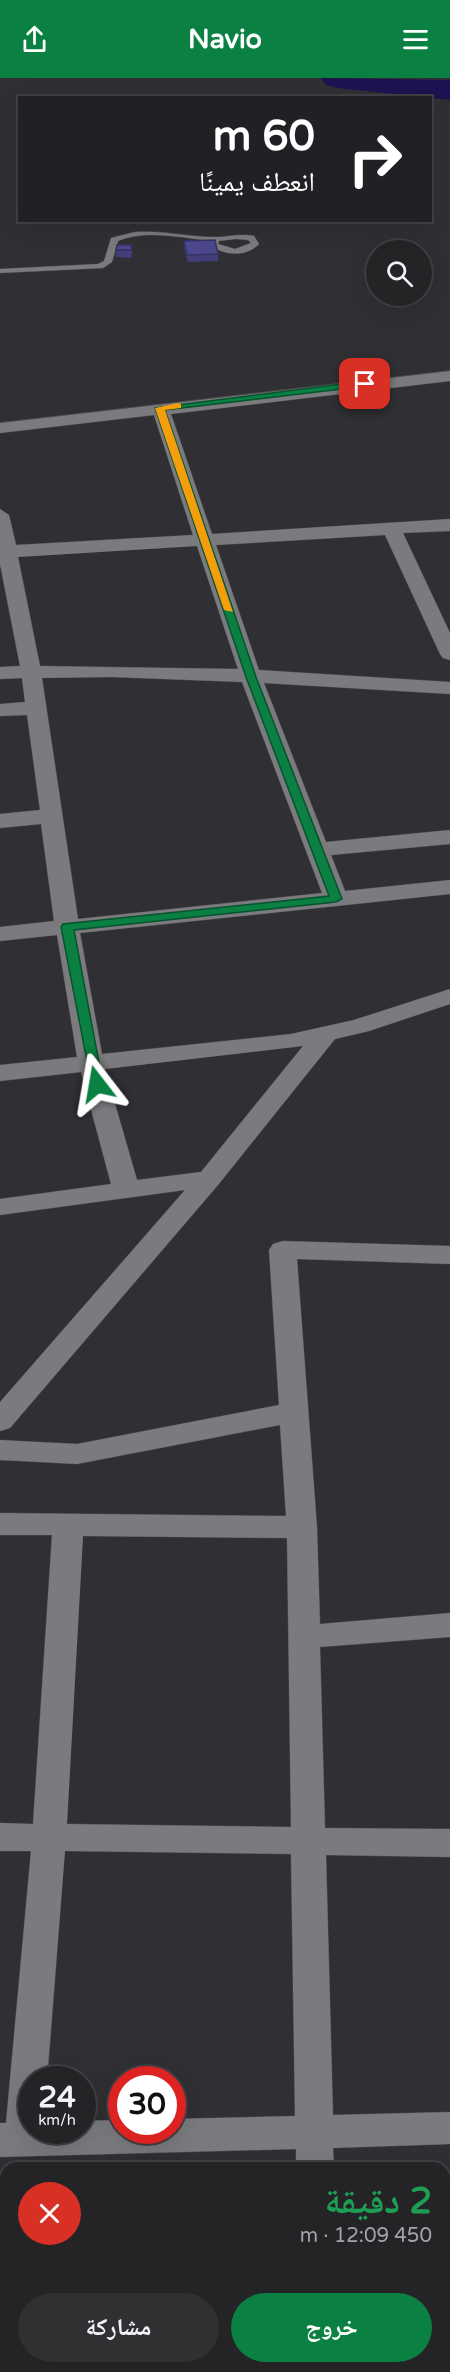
<!DOCTYPE html>
<html lang="ar">
<head>
<meta charset="utf-8">
<style>
  body { margin:0; font-family:"Varela Round","Noto Naskh Arabic",sans-serif; background:#303033; color:#f1f3f6; direction:rtl; height:100vh; display:flex; flex-direction:column; font-size:22px; white-space:nowrap }
  * { box-sizing:border-box; margin:0 }
  p { font-size:20px; color:#a3a4a7 }
  .icon { flex:none; width:33px; height:33px; fill:none; stroke:currentColor; stroke-width:2; stroke-linecap:round; stroke-linejoin:round }
  .map { position:relative; flex:1; overflow:hidden; direction:ltr }
  .side { position:absolute; left:0px; top:2084px; width:450px; height:212px; display:flex; flex-direction:column; background:#242427; border-radius:18px 18px 0 0; box-shadow:0 6px 24px #0002,0 0 0 2px #414144; direction:rtl }
  .side>* { flex:none }
  .top-card { position:absolute; left:18px; top:18px; width:414px; height:126px; border-radius:0px; box-shadow:0 6px 24px #0002,0 0 0 2px #414144; direction:rtl; background:#202124; color:#fff; overflow:hidden }
  .tools { position:absolute; left:366px; top:162px; display:grid; gap:12px }
  .tools a { display:grid; place-items:center; width:66px; height:66px; border-radius:50%; background:#242427; box-shadow:0 6px 24px #0002,0 0 0 2px #414144; font-size:30px }
  .speed { position:absolute; left:18px; top:1988px; display:flex; gap:12px; font-size:30px; font-weight:700; text-align:center }
  .speed>* { display:grid; place-content:center; width:78px; height:78px; border-radius:50%; background:#242427; box-shadow:0 6px 24px #0002,0 0 0 2px #414144; line-height:1 }
  .speed small { font-size:15px; font-weight:400 }
  .speed .limit { border:9px solid #d22; background:#fff; color:#111 }
  .pin { position:absolute; display:grid; place-items:center; width:51px; height:51px; color:#fff; margin:-26px; border-radius:12px; box-shadow:0 3px 9px #0006 }
  .me { position:absolute; width:66px; margin:-33px; rotate:346deg; stroke-linejoin:round; filter:drop-shadow(0 0 4px #0008) }
  .turn { display:flex; align-items:center; gap:21px; height:126px; padding:0 18px; font-size:27px }
  .turn .icon { width:78px; height:78px; stroke-width:2.5 }
  .turn b { display:block; font-size:42px; line-height:51px }
  .round { display:grid; place-items:center; flex:none; width:63px; height:63px; border-radius:32px; background:#303033 }
  .overview { display:flex; align-items:center; justify-content:space-between; height:102px; padding:0 18px }
  h1 { font-size:36px; font-weight:700; line-height:45px; color:#1e9e55 }
  .cta { display:flex; gap:12px; margin-top:auto; padding:12px 18px }
  .cta a { flex:1; height:69px; border-radius:36px; background:#0b8043; color:#fff; font-size:24px; font-weight:700; line-height:69px; text-align:center }
  .cta a+a { background:#303033; color:#f1f3f6 }
  header { display:flex; justify-content:space-between; align-items:center; height:78px; padding:0 18px; background:#0b8043; color:#fff; font-size:27px; font-weight:700 }
  .map>svg:first-child { display:block }
</style>
</head>
<body>
<header><svg class="icon" aria-label="menu" viewBox="0 0 24 24"><path d="M4 6h16M4 12h16M4 18h16"/></svg>Navio<svg class="icon" aria-label="share" viewBox="0 0 24 24"><path d="M12 15V3M7 8l5-5 5 5M5 13v7h14v-7"/></svg></header>
<div class="map">
<svg width="450" height="2294" viewBox="0 0 450 2294">
  <rect width="100%" height="100%" fill="#303034"/>
  <g fill="none" stroke-linecap="round" stroke-linejoin="round">
    <!-- river -->
    <polygon fill="#1e1252" fill-rule="evenodd" points="321,0 450,2 450,22 337,10 326,7"/>
    <defs>
      <path id="lane" d="M135,154C162,152 189,159 216,159C229,159 240,155 254,158L259,166C246,179 224,178 210,167L212,163C182,160 146,151 118,163L112,184L103,190L0,195V191L98,186L104,183L111,160ZM236,161L248,162L251,165L235,171L218,166L219,163Z"/>
      <g id="street">
        <path d="M450,293V303L171,336L212,456L450,441V453L403,455L450,555V582L443,580L440,576L385,457L216,467L259,592L450,604V616L264,605L326,764L450,752V766L331,777L345,813L450,802V816L80,855L102,976L291,956L354,942L450,911V926L369,953L335,961L218,1107L10,1350L0,1353V1324L185,1112L0,1137V1121L111,1106L81,994L0,1003V987L77,979L57,857L0,863V849L54,843L41,746L0,750V736L40,732L27,637L0,638V626L25,624L22,600L0,601V589L20,588L0,486V431L9,437L16,467L193,457L154,337L0,355V345ZM197,468L238,591L40,588L18,479ZM112,599L242,604L322,815L78,841L42,600ZM303,968L201,1094L137,1102L105,991Z"/>
        <path d="M283,1163L450,1168V1186L297,1181L317,1449L320,1546L450,1535V1559L320,1569L325,1750L450,1751V1779L326,1777L333,2037L450,2034V2066L333,2070L334,2090H296V2071L0,2079V2045H6L31,1773H0V1745L33,1746L52,1457H0V1435L286,1438L280,1347L77,1386L0,1382V1362L77,1366L279,1327L269,1172L273,1166ZM83,1458L287,1460L291,1749L67,1746ZM65,1773L291,1776L295,2038L172,2041V2052H122V2042L82,2043V2052H32V2001H47Z"/>
        <rect x="298" y="2289" width="40" height="5"/>
      </g>
      <g id="secondary">
        <polygon points="0,2177 6,2179 6,2229 0,2227"/>
        <polygon points="39,2289 89,2289 92,2294 42,2294"/>
      </g>
    </defs>
    <!-- lane casing -->
    <use href="#lane" stroke="#4b4b4d" stroke-width="1"/>
    <!-- street casing -->
    <use href="#street" stroke="#4b4b4d" stroke-width="1"/>
    <!-- secondary casing -->
    <use href="#secondary" stroke="#4b4b4d" stroke-width="1"/>
    <!-- lane -->
    <use href="#lane" fill="#7b7b7f" fill-rule="evenodd"/>
    <!-- street -->
    <use href="#street" fill="#7b7b7f" fill-rule="evenodd"/>
    <!-- secondary -->
    <use href="#secondary" fill="#7d7b9c" fill-rule="evenodd"/>
  </g>
  <!-- wall -->
  <g fill="#423e79">
    <polygon points="184,163 218,176 218,183 188,184 184,171"/>
    <polygon points="132,167 132,175 131,180 116,179 116,172"/>
  </g>
  <!-- building -->
  <g fill="#4d488d" stroke="#363263" stroke-width="1.5">
    <polygon points="215,162 218,176 187,177 184,163"/>
    <polygon points="117,167 132,167 131,172 116,172"/>
  </g>
  <!-- route -->
  <polygon fill="#0b8043" stroke="#07532c" stroke-width="1.5" points="365,303 368,308 165,332 256,599 342,821 336,824 74,852 103,1006 97,1010 92,1009 61,849 63,846 329,818 246,599 155,330"/>
  <!-- slow -->
  <polygon fill="#f59e0b" points="178,325 181,326 181,330 165,332 233,534 224,532 155,330"/>
</svg>
<div class="tools">
<a><svg class="icon" aria-label="search" viewBox="0 0 24 24"><circle cx="10" cy="10" r="6"/><path d="M15 15l6 6"/></svg></a>
</div>
<div class="speed"><div>24<small>km/h</small></div><div class="limit">30</div></div>
<div class="pin" style="left:365px;top:306px;background:#d93025"><svg class="icon" aria-label="arrive" viewBox="0 0 24 24"><path d="M6 21V4h12l-3 4 3 4H6"/></svg></div>
<svg class="me" style="left:97px;top:1006px" viewBox="-20 -20 40 40"><path d="M0-17L14 15 0 8-14 15z" fill="#0b8043" stroke="#fff" stroke-width="4"/></svg>
<div class="top-card">
<div class="turn"><svg class="icon" aria-label="right" viewBox="0 0 24 24"><path d="M7 20v-9h11M14 6l5 5-5 5"/></svg><div><b>60 m</b>انعطف يمينًا</div></div>
</div>
<section class="side">
<div class="overview"><div><h1>2 دقيقة</h1><p>450 m · 12:09</p></div><a class="round" style="background:#d93025;color:#fff"><svg class="icon" aria-label="close" viewBox="0 0 24 24"><path d="M6 6l12 12M18 6L6 18"/></svg></a></div>
<div class="cta"><a>خروج</a><a>مشاركة</a></div>
</section>
</div>
</body>
</html>
